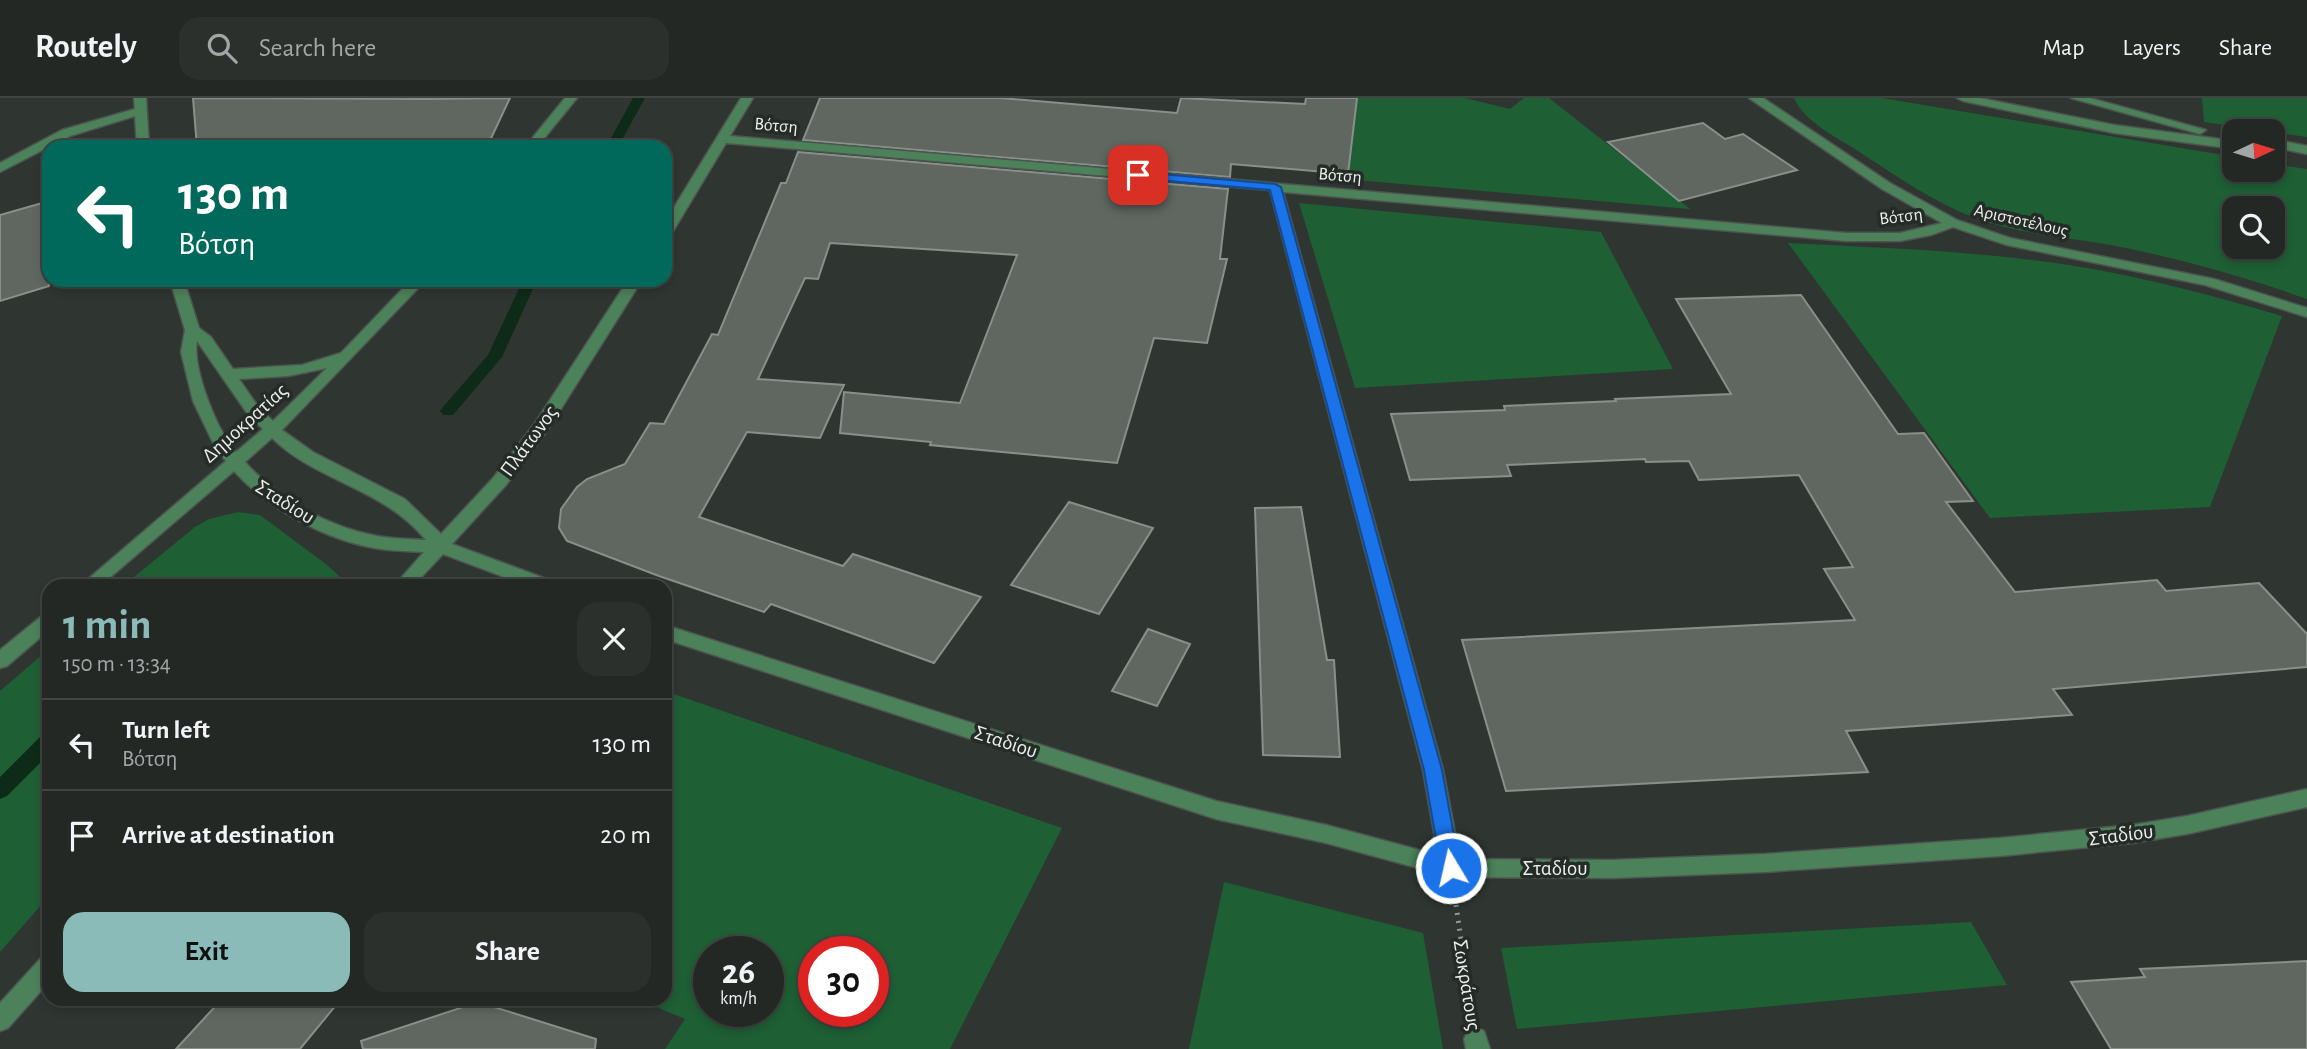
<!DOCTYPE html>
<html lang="en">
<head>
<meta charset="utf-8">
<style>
  body { margin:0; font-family:"Alegreya Sans",sans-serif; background:#2b302d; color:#f1f3f6; height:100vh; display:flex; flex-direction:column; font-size:26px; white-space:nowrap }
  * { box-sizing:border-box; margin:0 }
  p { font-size:23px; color:#a3a6a7 }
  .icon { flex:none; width:38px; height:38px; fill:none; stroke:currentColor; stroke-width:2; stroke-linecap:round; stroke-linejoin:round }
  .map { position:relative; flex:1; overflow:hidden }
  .drawer { position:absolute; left:42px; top:481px; width:630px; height:427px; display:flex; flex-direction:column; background:#232825; border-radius:21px; box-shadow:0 4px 10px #0003,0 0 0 2px #404442 }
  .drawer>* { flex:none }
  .hud { position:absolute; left:42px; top:42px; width:630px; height:147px; border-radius:21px; box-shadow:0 4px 10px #0003,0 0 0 2px #404442; background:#00695c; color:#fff; overflow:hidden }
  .needle { width:46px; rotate:86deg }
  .buttons { position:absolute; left:2222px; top:21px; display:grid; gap:14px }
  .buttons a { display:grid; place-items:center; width:63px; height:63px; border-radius:14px; background:#232825; box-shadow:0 4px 10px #0003,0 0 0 2px #404442; font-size:35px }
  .speed { position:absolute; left:693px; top:838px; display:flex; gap:14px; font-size:35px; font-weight:700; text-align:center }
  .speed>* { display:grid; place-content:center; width:91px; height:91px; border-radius:50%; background:#232825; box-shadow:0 4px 10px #0003,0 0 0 2px #404442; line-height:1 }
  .speed small { font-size:18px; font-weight:400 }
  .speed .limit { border:10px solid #d22; background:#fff; color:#111 }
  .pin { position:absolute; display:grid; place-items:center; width:60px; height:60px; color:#fff; margin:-30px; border-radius:14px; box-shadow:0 4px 10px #0006 }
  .me { position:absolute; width:77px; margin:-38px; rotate:351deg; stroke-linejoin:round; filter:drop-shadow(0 0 5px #0008) }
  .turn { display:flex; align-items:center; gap:24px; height:147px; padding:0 21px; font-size:32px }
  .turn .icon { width:91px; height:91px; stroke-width:2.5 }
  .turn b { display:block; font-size:49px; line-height:60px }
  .round { display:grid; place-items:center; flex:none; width:74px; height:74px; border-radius:21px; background:#2b302d }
  .headline { display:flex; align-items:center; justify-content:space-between; height:119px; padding:0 21px }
  h1 { font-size:42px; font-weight:700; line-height:52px; color:#8bbbb9 }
  .action { display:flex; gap:14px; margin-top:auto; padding:14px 21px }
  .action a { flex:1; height:80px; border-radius:21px; background:#8bbbb9; color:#111; font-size:28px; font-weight:700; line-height:80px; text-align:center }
  .action a+a { background:#2b302d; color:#f1f3f6 }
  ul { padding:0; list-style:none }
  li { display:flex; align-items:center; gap:21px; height:91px; padding:0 21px; border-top:2px solid #404442 }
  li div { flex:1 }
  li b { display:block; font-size:26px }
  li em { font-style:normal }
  header { display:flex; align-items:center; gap:42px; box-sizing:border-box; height:98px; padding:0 35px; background:#232825; border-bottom:2px solid #404442 }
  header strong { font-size:33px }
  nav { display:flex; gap:38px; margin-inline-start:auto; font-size:24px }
  .search { width:490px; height:63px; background:#2b302d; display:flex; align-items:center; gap:18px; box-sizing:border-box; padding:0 24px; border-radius:21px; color:#a3a6a7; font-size:26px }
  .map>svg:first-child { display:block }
</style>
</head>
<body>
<header>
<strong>Routely</strong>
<div class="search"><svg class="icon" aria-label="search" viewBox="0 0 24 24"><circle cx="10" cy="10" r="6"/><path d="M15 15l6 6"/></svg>Search here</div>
<nav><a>Map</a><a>Layers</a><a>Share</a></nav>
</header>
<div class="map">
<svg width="2307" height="951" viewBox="0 0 2307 951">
  <rect width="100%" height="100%" fill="#2f3631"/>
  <!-- green -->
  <g fill="#1e5f34" fill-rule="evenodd">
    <polygon points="1353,0 1465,0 1510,11 1524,0 1549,0 1690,111 1344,81"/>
    <path d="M1794,0H1882L2235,59V72H2273V66L2307,71V201C2243,178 2178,160 2111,147C2066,139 2018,136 1975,120C1933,104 1893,76 1855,51C1834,38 1804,23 1794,0ZM2273,110V149H2235V110Z"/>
    <polygon points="2202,0 2307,0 2307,39 2204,24"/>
    <polygon points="1299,105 1601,134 1673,271 1355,290"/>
    <path d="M1788,145C1884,150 1981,153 2075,168C2145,179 2214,198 2282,218L2210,409L1990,420Z"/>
    <polygon points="238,414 260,417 327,467 350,488 123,488 195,429 209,421"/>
    <polygon points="49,551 49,798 0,854 0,593"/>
    <path d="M665,593L1062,730L950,951H665L685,921L637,901H665ZM768,854V914H709V854ZM873,854V914H814V854Z"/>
    <polygon points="1224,784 1423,835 1443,951 1189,951"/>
    <polygon points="1971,824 2007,887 1517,931 1501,850"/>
  </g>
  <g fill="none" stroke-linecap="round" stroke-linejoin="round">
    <!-- stream -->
    <g fill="#0e2b17" fill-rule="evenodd">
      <polygon points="633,0 645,0 618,49 606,49"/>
      <polygon points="523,182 537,182 502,259 453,317 443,317 440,313 443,309 488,257"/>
      <polygon points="49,635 49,656 7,698 0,701 0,679 42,637"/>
    </g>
  </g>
  <!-- building -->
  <g fill="#606761" stroke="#89908a" stroke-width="2">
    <polygon points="193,0 427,1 510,0 487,49 197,49"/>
    <polygon points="820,0 1000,0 1177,15 1181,0 1305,6 1306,0 1357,0 1348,76 1231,66 1230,79 803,42"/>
    <polygon points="1703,25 1725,41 1743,36 1797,72 1679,103 1608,44"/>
    <polygon points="798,54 1228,91 1220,161 1227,161 1207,245 1154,240 1117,365 930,347 931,344 840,335 844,294 960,305 1017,157 830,145 818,181 805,180 758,281 844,287 820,340 747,334 699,419 843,468 853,456 981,499 934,565 771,506 764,514 659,478 567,443 559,430 561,411 577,389 587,381 625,366 650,325 664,326 712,236 718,237 781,85 786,85"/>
    <polygon points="49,103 49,188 0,203 0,117"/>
    <polygon points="1801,197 1898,336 1924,335 1973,403 1946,404 2015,494 2157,482 2166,493 2259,485 2307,536 2307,569 2053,591 2072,617 1846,633 1868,674 1506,693 1462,542 1855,522 1824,471 1853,469 1799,377 1699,382 1689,363 1646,364 1645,361 1507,367 1511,378 1410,382 1391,316 1505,312 1504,308 1616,303 1615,301 1731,296 1676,201"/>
    <polygon points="1069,404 1153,430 1099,516 1011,487"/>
    <polygon points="1301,409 1327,562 1334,562 1340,659 1263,657 1255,410"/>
    <polygon points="1148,531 1190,546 1157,608 1112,593"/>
    <polygon points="2307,863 2307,951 2111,951 2071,884 2145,879 2140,871"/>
    <polygon points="222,901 341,901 300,951 176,951"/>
    <polygon points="478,904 596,941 595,951 363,951 361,943"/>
  </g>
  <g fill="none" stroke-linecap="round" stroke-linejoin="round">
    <defs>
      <g id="minor">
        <polygon points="134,0 146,0 149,49 137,49 135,18 70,38 0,74 0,65 62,32 135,11"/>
        <polygon points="565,0 577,0 537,49 525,49"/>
        <polygon points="741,0 753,0 730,38 1846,135 1900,135 1942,125 1882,91 1749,0 1763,0 1890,85 1957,122 2010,140 2214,181 2307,210 2307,219 2205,187 2007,147 1953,129 1931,137 1900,143 1846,143 1283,94 1443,672 1460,761 1613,762 1765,756 2000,740 2132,727 2187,718 2307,691 2307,709 2187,736 2132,745 2000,758 1765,774 1613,780 1451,779 1326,745 1216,721 665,541 665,527 1216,703 1326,727 1438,757 1423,672 1270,92 726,45 672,135 665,139 665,124"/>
        <polygon points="1957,0 1980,0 2114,27 2235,43 2235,51 2114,35 1963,3"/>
        <polygon points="2071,0 2090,0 2206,32 2200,36"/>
        <polygon points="2273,41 2307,48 2307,56 2273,49"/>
        <path d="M170,182H184L199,230L211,239L233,271L302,267L341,255L411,182H426L282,332L313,354L405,401L441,436L494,379L535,325L628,182H642L547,333L506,387L452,446L552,483L555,488H528L443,456L413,488H394L424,454C410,453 395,453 381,451C329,444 268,411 234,373L100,488H80L226,363L216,351L193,303L181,254L185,232ZM197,243L249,318L263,331L236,354C217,333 192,270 197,243ZM327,270L273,323L259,310L239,281L288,278ZM272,340C317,384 382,389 426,442C410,441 393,441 377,438C328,429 278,401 245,364Z"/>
        <polygon points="49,515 49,532 7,568 0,570 0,552 43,517"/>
        <polygon points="49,857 49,884 8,930 0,933 0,905 41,860"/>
        <polygon points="1476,929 1484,933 1490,951 1466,951 1464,941 1468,933"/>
      </g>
    </defs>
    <!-- minor casing -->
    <use href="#minor" stroke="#4d544f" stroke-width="3"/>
    <!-- path -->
    <polyline stroke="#949995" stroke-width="5" stroke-dasharray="2 6" stroke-linecap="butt" points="1456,807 1470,903"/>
    <!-- minor -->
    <use href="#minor" fill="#4c825a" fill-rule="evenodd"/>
  </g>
  <!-- route -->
  <polygon fill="#1a73e8" stroke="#114b97" stroke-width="2" points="1138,74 1275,86 1281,89 1442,672 1460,770 1457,776 1451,778 1444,776 1441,770 1424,672 1270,92 1134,80 1134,75"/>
  <g text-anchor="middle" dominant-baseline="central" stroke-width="7" stroke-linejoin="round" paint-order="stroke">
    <!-- far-street labels -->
    <g font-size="18" fill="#ecf0ed" stroke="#252c27">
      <text transform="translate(776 28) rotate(5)">Βότση</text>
      <text transform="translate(1340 78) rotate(5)">Βότση</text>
      <text transform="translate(1901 119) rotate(-7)">Βότση</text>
      <text transform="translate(2021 123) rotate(13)">Αριστοτέλους</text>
    </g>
    <!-- street labels -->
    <g font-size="21" fill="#ecf0ed" stroke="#252c27">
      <text transform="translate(245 325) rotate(-42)">Δημοκρατίας</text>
      <text transform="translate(529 343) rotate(-54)">Πλάτωνος</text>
      <text transform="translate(285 404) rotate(32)">Σταδίου</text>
      <text transform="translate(1006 644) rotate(18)">Σταδίου</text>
      <text transform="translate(2121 737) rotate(-7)">Σταδίου</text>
      <text x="1555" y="770">Σταδίου</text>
      <text transform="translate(1467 887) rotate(81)">Σωκράτους</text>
    </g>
  </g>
</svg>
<div class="buttons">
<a><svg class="needle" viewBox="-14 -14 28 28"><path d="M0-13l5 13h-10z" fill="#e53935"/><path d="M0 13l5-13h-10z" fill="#a3a6a7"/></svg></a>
<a><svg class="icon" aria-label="search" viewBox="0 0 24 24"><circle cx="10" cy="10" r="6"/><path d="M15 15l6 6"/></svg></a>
</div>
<div class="speed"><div>26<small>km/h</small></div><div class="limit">30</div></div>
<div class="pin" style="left:1138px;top:77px;background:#d93025"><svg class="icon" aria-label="arrive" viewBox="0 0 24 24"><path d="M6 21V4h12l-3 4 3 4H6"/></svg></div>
<svg class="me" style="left:1451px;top:770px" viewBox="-20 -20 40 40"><circle r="17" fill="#1a73e8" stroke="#fff" stroke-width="3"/><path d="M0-11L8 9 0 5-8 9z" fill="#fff"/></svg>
<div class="hud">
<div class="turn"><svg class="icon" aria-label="left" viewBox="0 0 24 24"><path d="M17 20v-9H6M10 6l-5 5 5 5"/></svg><div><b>130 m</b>Βότση</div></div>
</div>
<section class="drawer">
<div class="headline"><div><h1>1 min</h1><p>150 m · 13:34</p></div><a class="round"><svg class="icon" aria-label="close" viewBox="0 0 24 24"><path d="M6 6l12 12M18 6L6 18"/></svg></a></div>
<ul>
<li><svg class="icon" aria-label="left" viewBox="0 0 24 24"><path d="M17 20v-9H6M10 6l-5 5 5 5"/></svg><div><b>Turn left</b><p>Βότση</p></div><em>130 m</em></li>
<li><svg class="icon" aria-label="arrive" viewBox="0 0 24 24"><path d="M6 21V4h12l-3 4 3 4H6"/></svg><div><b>Arrive at destination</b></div><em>20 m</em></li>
</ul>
<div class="action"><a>Exit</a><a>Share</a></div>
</section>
</div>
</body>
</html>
